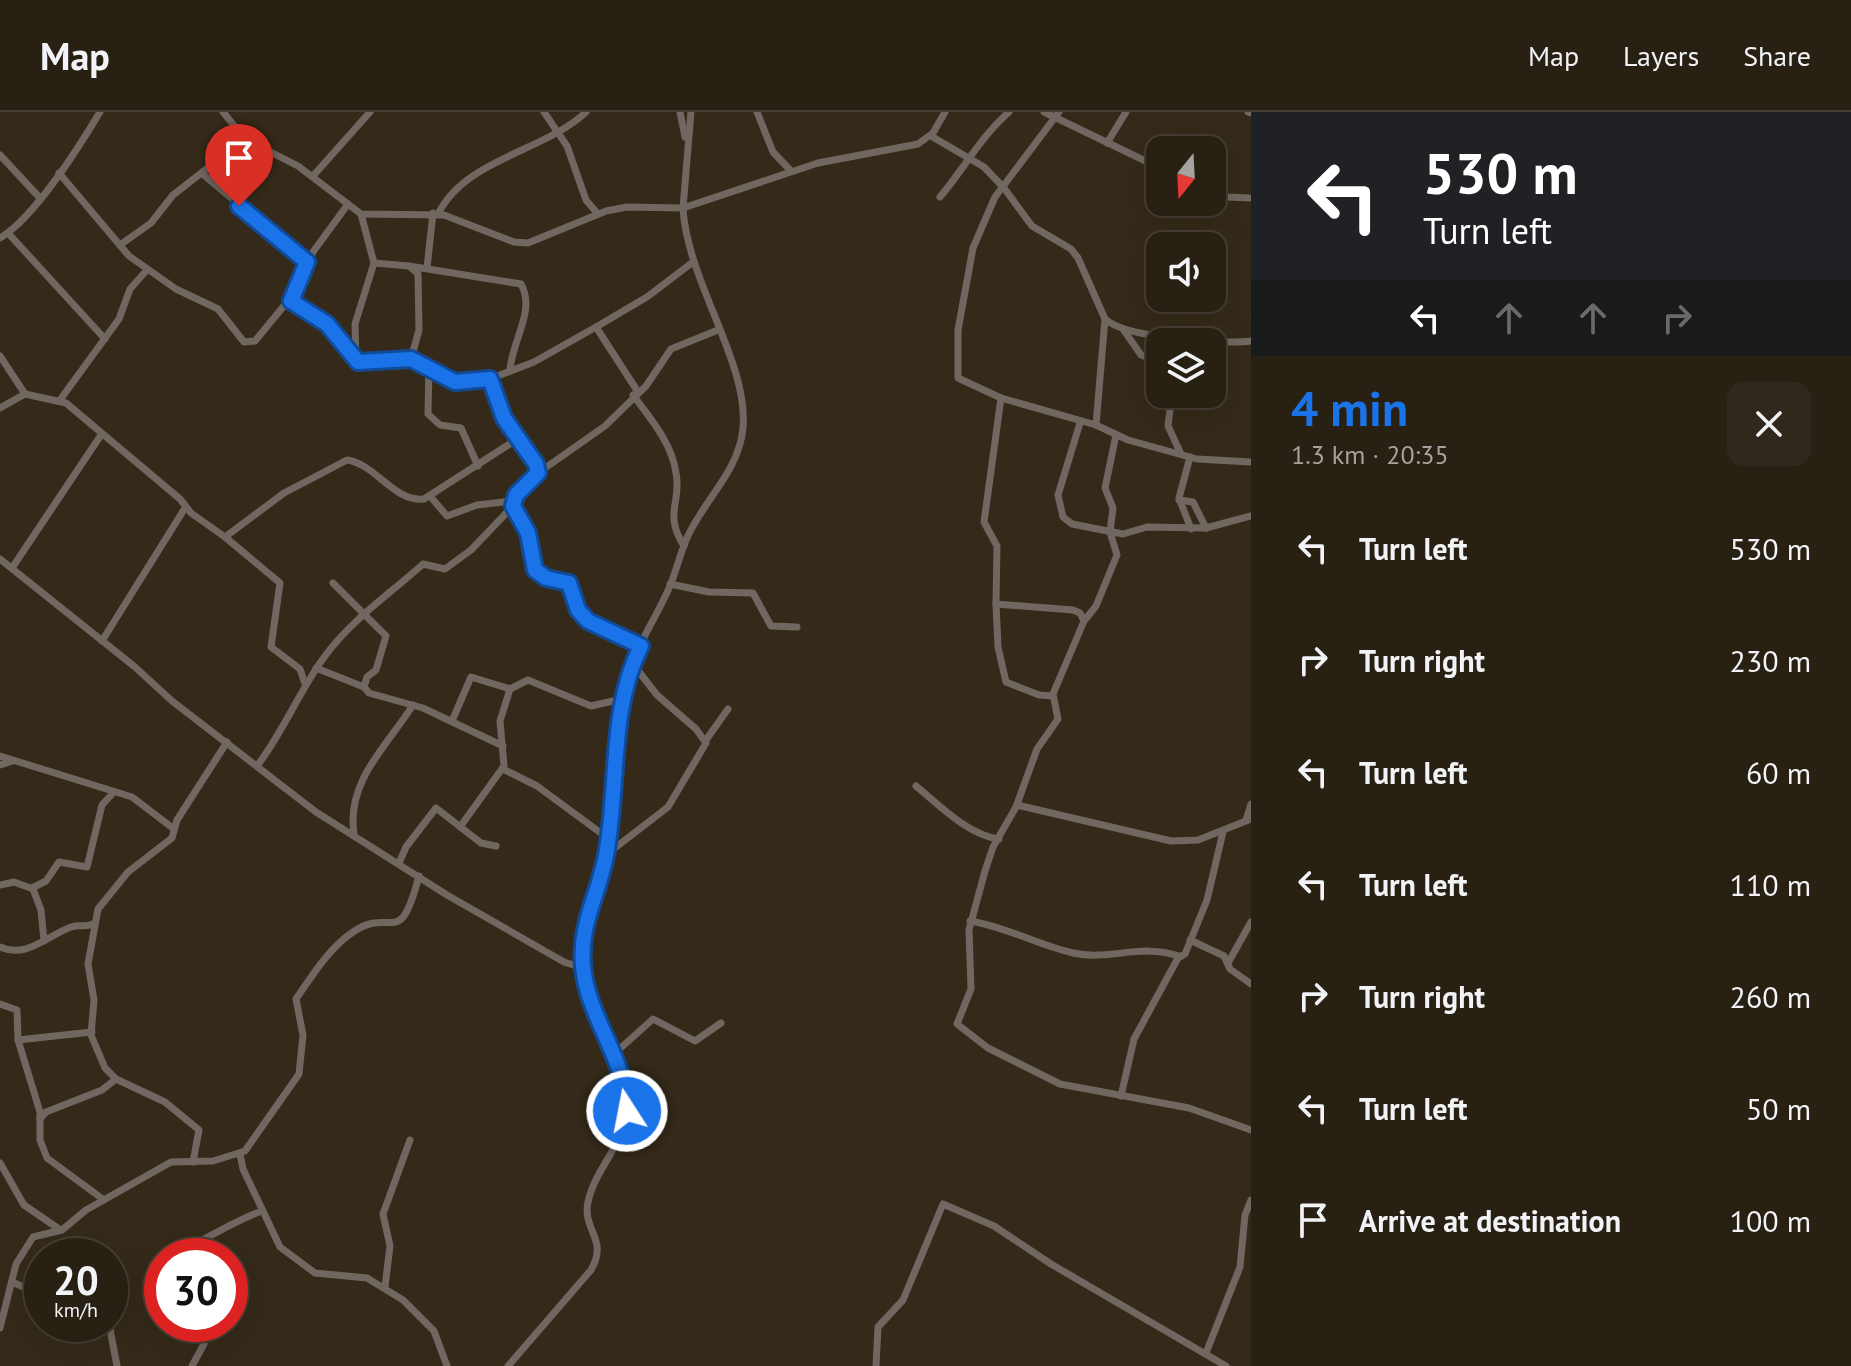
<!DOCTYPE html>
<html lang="en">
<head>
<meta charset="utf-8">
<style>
  body { margin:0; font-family:"PT Sans",sans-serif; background:#30281c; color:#f1f3f6; height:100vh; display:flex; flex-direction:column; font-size:30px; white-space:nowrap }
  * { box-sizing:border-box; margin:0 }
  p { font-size:26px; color:#a5a3a0 }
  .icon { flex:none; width:44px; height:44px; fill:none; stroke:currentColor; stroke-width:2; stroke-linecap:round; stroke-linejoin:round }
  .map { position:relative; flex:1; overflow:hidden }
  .sheet { display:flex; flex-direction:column; background:#282013; width:600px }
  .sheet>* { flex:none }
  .top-card { background:#202124; color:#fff; overflow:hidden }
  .needle { width:52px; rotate:198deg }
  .fabs { position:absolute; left:1146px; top:24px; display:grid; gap:16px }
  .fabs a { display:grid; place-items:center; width:80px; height:80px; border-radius:16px; background:#282013; box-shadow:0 8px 32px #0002,0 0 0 2px #443e33; font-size:40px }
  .speed { position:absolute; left:24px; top:1126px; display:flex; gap:16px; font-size:40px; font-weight:700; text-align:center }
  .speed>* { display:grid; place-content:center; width:104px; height:104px; border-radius:50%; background:#282013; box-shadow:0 8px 32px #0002,0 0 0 2px #443e33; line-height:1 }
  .speed small { font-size:20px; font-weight:400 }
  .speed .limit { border:12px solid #d22; background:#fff; color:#111 }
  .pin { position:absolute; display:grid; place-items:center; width:68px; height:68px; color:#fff; margin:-82px -34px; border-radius:50% 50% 50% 0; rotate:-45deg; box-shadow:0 0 8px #0007 }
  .pin .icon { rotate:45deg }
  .me { position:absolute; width:88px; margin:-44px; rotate:349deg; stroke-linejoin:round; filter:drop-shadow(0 0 6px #0008) }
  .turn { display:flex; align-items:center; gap:28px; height:168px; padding:0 40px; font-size:36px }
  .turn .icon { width:104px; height:104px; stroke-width:2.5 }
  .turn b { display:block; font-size:56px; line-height:68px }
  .lanes { display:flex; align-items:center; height:76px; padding:0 40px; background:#0003; justify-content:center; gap:40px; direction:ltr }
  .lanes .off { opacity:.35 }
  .round { display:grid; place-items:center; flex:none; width:84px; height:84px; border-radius:16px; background:#30281c }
  .overview { display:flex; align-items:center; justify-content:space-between; height:136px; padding:0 40px }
  h1 { font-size:48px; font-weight:600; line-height:60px; color:#1a73e8 }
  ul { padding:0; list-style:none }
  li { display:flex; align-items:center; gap:24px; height:112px; padding:0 40px }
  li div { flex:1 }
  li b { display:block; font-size:30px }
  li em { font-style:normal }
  header { display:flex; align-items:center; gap:48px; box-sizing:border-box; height:112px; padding:0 40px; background:#282013; border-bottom:2px solid #443e33 }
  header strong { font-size:38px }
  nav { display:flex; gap:44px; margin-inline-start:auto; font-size:28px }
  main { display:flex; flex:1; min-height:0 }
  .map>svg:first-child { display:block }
</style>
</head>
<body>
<header>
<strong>Map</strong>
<nav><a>Map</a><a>Layers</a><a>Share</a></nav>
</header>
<main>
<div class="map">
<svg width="1251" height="1254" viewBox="0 0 1251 1254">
  <rect width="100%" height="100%" fill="#352a19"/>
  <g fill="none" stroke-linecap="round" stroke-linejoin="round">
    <!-- minor -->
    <g stroke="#706761" stroke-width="7">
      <polyline points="223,0 245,27 298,54 361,102 444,103 514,130 528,131 606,99 627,95 683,96 691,0"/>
      <polyline points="544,0 567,34 586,88 597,101"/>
      <polyline points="680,0 685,25"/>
      <polyline points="757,0 773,40 791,59"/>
      <polyline points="1044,0 1160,56"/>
      <polyline points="1059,0 995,85 973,136 958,218 958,266 1001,286 1096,313 1128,328 1197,347 1251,350"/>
      <polyline points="1248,0 1251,1"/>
      <polyline points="931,24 984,55 1004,76 1032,114 1071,137 1078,146 1105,207 1096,313"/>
      <polyline points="1107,31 1126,0"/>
      <polyline points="0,43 39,85"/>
      <polyline points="59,61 129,144 176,177 218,197 244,230 255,229 283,195 293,189 327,212 359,251 411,247 455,270 487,268 534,250 596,215 647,185 693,150"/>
      <polyline points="204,63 307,150"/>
      <polyline points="313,64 370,0"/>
      <polyline points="1212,78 1227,85 1251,86"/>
      <path d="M940,85C964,57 981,24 1009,0"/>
      <polyline points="361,102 374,151 409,154 418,162 419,218 411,247"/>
      <path d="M438,102C466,46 544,40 586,0"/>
      <polyline points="8,121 105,227"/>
      <path d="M0,126C34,106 79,35 100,0"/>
      <polyline points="120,133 151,111 173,83 245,27"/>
      <path d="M409,154L521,172C536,199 512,228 510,258"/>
      <polyline points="427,156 433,101"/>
      <polyline points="291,189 313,140 348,92"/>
      <path d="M1105,207C1125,226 1223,233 1251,229"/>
      <polyline points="596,215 638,280"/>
      <polyline points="1123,217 1141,243 1160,250"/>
      <polyline points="0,244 25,282"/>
      <polyline points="356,248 355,212 374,151"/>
      <polyline points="429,255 428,302 440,313 461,316 478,354"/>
      <polyline points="490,267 504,306 525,332 538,361"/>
      <polyline points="1172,282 1168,314 1181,342"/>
      <path d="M633,283C650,306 672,331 676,361C682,391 663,401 684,434"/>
      <polyline points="1001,286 984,410 997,434 996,492 1073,498 1080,501 1084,509 1053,582 1058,607 1037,637 1016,695 993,735 985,759 969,818 971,877 957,912 988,936 1060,972 1189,996 1251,1018"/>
      <polyline points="60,288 119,207 130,177 146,159"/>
      <path d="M0,296L25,282L66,291L180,387L191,401L225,425L284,381L347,348C376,352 393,390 424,387L519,326"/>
      <polyline points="1080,311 1058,383 1063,405 1072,412 1123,422 1147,415 1206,416 1251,404"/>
      <polyline points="1190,345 1179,386 1191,417"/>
      <polyline points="430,384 447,404 477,393 513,389"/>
      <polyline points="1179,388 1193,390 1206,416"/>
      <polyline points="225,425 280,471 271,535 300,557 305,572"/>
      <polyline points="0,447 135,555 172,589 316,700 447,783 564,850 583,856"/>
      <polyline points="12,456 101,323"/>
      <polyline points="333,471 386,524 376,558 367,565 364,575"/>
      <polyline points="670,472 709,480 753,481 771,514 797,515"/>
      <polyline points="996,492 998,535 1006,570 1039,583 1053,584"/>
      <polyline points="1084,509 1096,494 1117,443 1110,420 1113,396 1105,376 1116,323"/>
      <polyline points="102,529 185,396"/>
      <polyline points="641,534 588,509 578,498 569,471 537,461 528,421 513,389 538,361 605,314 646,274 671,237 718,218"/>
      <polyline points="316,556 364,575 369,581 423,596 503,634"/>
      <polyline points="452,609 471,565 510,577 528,568 591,594 622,587"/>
      <polyline points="706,628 728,597"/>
      <polyline points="0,644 132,685 174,717"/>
      <polyline points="0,653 13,649"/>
      <path d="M257,654C284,619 299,579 325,544C352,507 390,482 423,452L445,457L471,438L513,394"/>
      <polyline points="503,657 537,674 609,727"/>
      <path d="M916,674C939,693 968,723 999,727"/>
      <polyline points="1017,693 1171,729 1198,728 1251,707"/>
      <polyline points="1246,708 1251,692"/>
      <polyline points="460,715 504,654 500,609 510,577"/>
      <path d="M354,722C346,669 387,634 413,593"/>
      <polyline points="607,742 668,695 706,631 696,617 657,583 632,551"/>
      <polyline points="399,751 406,735 436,696 481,731 496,734"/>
      <polyline points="0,773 14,770 33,777 41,798 44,829"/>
      <polyline points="32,776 46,769 59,750 87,755 102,693 113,681"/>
      <path d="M970,809C1007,815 1038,833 1073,841C1111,849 1140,831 1179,844"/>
      <polyline points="1190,828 1224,844 1230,857 1251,872"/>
      <path d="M0,835C26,847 47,824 71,815C80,812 86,816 95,811"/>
      <polyline points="1228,851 1251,810"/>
      <polyline points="0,892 17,898 18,928 40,1000 40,1028 47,1046 104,1088"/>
      <polyline points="18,928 92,920"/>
      <polyline points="615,941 653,907 695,929 721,911"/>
      <polyline points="1121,984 1134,927 1178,846 1185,842 1207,788 1223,720"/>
      <polyline points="40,1007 46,1000 102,978 116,967"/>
      <polyline points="240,1042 243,1057 280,1135 315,1161 367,1166 403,1188 434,1219 447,1254"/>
      <polyline points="193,1050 199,1018 165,990 116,967 105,956 91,923 94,888 88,852 98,797 128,760 172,726 177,708 227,630"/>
      <polyline points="0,1051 24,1093 59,1117"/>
      <path d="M179,1144L181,1139C209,1126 233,1109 262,1099"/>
      <polyline points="12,1170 42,1183"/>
      <polyline points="385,1175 390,1134 383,1102 410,1028"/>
      <polyline points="109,1212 117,1254"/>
      <path d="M0,1216L16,1152L33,1125L62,1118L86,1098L171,1050L213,1049L245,1039L299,962L303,923L296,887C312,864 329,836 353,820C393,793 399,840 419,764"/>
      <polyline points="1206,1241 1240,1155 1245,1103 1251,1088"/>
      <polyline points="192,1254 204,1232 198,1212"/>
      <path d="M508,1254L591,1158C609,1127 582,1119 588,1090C595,1056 625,1033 627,996C629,941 583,892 582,834C581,801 601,773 607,741C616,687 613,624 625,573C633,538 656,507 670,474C676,459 680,443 686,428C702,390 739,360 743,316C749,251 687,169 683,96L818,51L918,32L933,21L945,0"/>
      <polyline points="876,1254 878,1215 903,1188 943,1092 994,1114 1051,1152 1226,1254"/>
    </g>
  </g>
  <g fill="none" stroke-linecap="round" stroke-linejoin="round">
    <defs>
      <path id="route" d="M239,94L307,150L291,189L327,212L358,250L411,247L455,270L490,267L504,306L536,352L538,361L516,383L513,394L528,421L535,458L546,466L569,471L578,498L588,509L641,534C609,597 619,674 606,743C599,782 579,812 583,854C587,905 626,946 627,999"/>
    </defs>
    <!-- route casing -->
    <use href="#route" stroke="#114b97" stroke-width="20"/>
    <!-- route -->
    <use href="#route" stroke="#1a73e8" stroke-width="14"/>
  </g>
</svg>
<div class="fabs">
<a><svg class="needle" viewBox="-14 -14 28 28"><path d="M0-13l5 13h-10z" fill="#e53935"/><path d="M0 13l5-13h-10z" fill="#a5a3a0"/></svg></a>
<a><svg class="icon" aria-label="sound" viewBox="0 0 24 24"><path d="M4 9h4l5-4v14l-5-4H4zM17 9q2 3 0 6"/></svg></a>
<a><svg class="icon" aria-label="layers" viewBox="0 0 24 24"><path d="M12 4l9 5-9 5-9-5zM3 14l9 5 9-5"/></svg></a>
</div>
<div class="speed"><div>20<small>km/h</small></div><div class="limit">30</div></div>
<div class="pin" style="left:239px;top:94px;background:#d93025"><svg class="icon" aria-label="arrive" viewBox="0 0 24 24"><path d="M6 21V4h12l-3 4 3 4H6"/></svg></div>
<svg class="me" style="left:627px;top:999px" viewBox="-20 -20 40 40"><circle r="17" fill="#1a73e8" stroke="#fff" stroke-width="3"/><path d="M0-11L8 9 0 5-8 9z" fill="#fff"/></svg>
</div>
<section class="sheet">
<div class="top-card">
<div class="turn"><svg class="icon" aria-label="left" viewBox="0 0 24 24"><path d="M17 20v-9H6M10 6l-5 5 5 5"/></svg><div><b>530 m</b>Turn left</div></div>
<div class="lanes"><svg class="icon" aria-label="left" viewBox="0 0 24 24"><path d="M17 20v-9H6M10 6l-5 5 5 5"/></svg><svg class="icon off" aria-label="ahead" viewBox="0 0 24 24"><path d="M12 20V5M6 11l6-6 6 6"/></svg><svg class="icon off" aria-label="ahead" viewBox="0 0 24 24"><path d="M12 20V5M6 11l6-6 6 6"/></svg><svg class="icon off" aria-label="right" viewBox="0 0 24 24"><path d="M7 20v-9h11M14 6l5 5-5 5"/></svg></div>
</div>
<div class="overview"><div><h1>4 min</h1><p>1.3 km · 20:35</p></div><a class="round"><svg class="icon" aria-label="close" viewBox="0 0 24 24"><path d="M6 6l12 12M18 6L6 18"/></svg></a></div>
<ul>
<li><svg class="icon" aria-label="left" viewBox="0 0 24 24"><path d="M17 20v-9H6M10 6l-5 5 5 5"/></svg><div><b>Turn left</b></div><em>530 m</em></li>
<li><svg class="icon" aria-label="right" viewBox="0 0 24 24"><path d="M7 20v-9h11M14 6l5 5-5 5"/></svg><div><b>Turn right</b></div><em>230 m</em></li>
<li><svg class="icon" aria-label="left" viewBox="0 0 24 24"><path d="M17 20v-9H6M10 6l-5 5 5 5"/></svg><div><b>Turn left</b></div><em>60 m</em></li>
<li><svg class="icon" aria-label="left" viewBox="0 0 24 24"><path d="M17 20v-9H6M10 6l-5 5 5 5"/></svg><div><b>Turn left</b></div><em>110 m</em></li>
<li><svg class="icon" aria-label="right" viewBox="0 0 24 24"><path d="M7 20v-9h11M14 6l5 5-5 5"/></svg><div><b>Turn right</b></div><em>260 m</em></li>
<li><svg class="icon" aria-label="left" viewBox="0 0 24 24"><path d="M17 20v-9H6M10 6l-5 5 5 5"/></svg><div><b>Turn left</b></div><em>50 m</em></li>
<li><svg class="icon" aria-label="arrive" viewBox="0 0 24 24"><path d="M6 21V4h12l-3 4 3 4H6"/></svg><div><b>Arrive at destination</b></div><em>100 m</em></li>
</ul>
</section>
</main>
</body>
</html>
